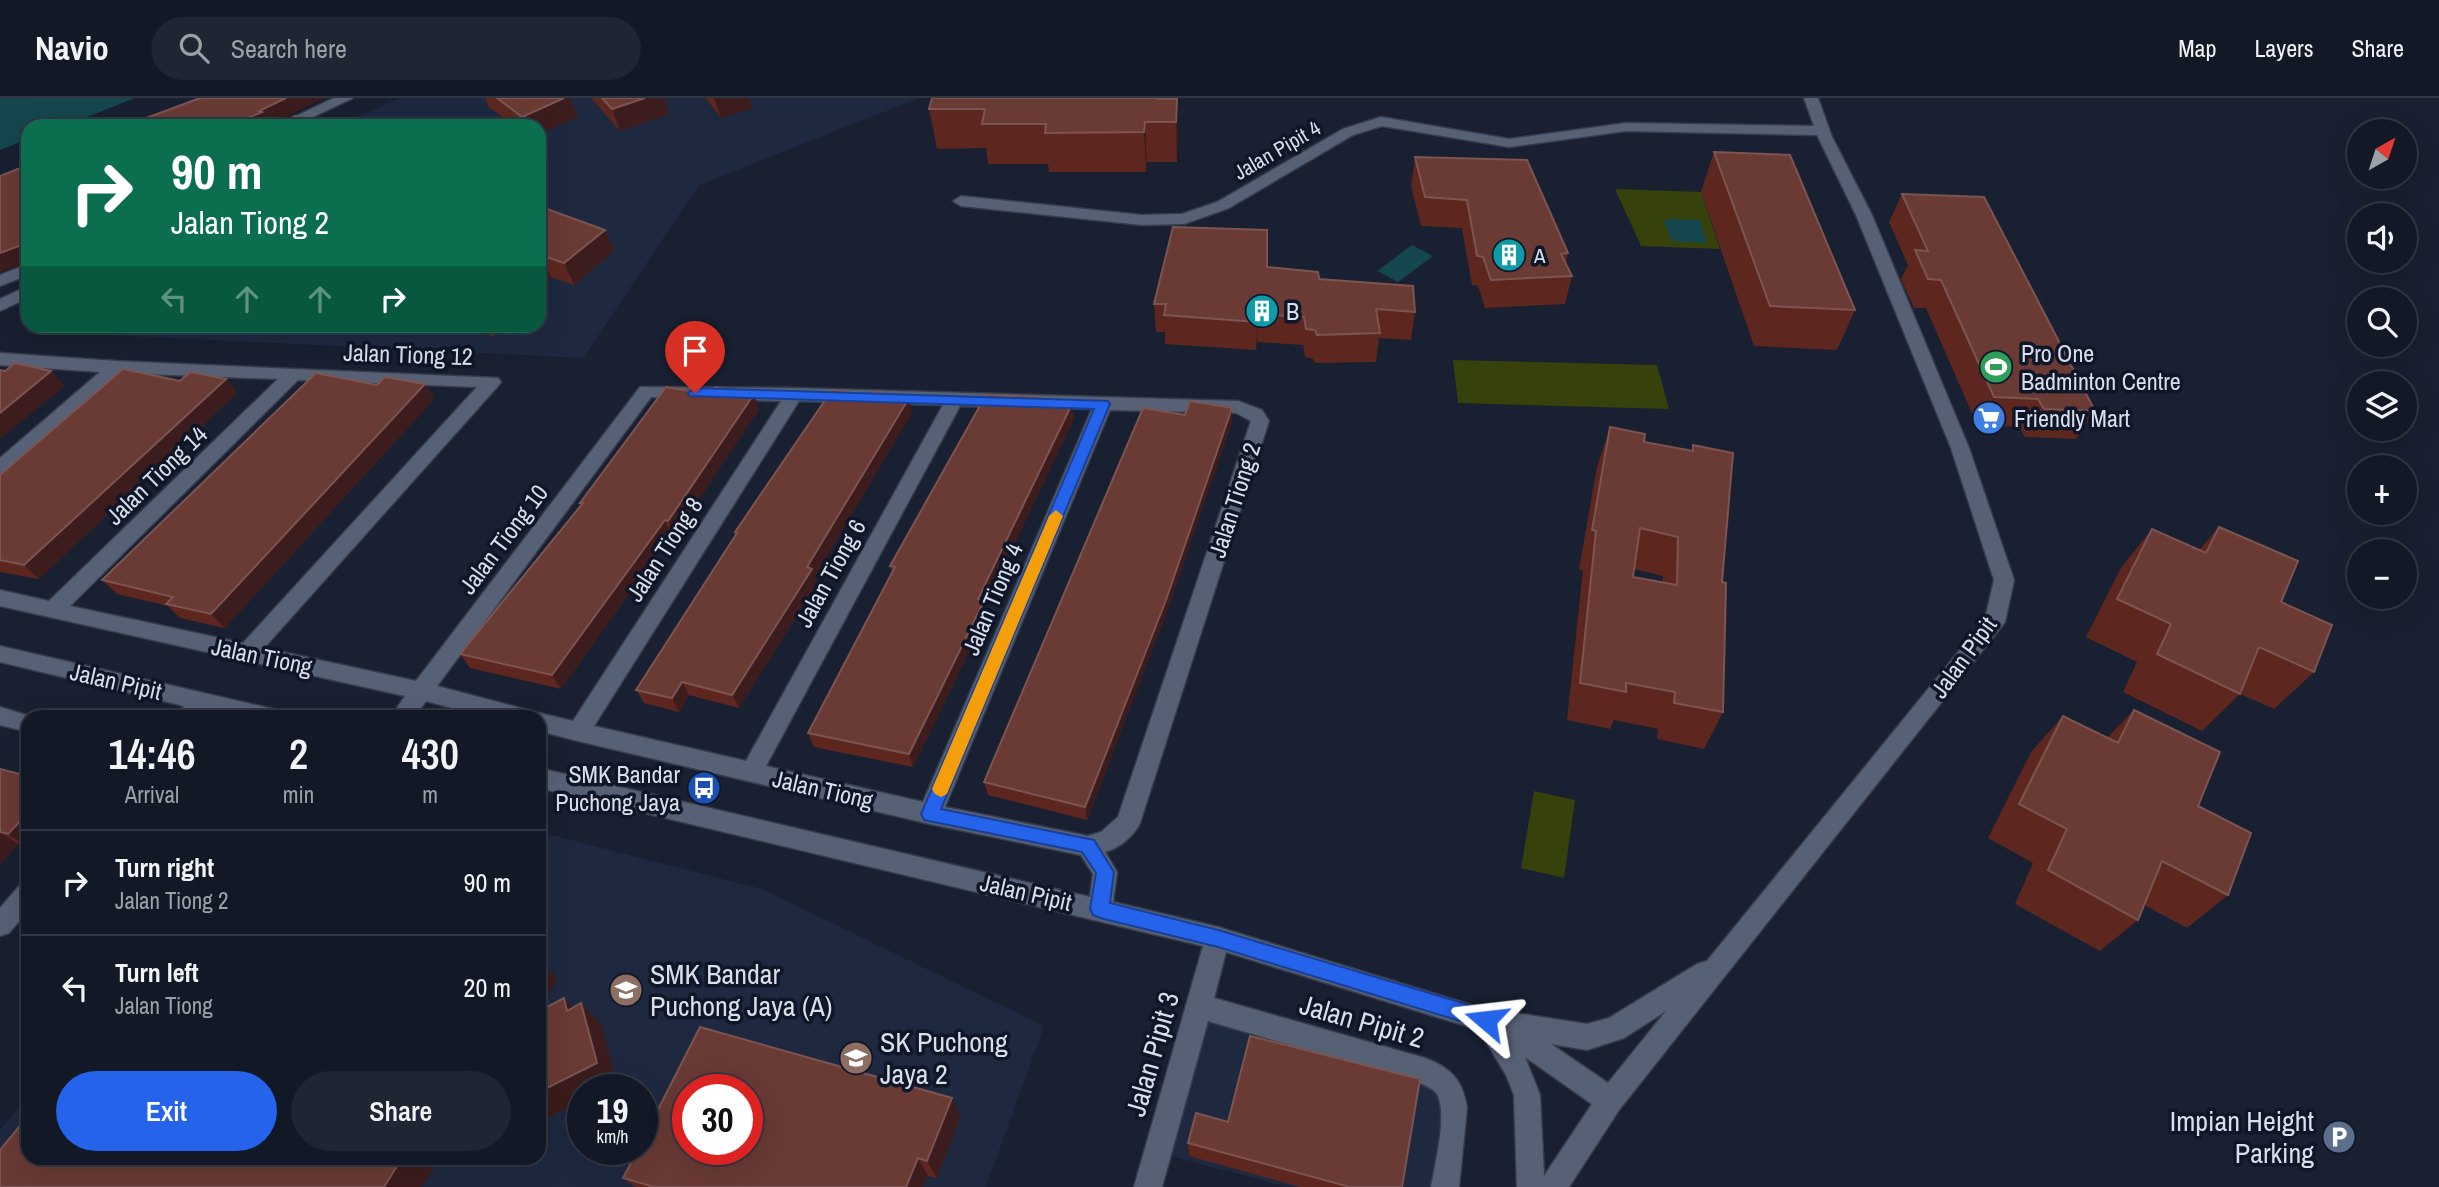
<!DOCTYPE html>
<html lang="en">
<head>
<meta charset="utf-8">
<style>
  body { margin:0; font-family:"Archivo Narrow",sans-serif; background:#1f2532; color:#f1f3f6; height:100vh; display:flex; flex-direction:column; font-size:26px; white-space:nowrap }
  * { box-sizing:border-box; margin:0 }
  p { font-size:23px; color:#9ca0a7 }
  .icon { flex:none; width:38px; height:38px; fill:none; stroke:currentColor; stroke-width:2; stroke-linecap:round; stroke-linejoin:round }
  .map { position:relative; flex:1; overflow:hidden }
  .details { position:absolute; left:21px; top:612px; width:525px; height:455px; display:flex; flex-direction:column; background:#121825; border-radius:21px; box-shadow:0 7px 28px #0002,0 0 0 2px #313742 }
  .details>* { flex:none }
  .banner { position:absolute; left:21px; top:21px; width:525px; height:214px; border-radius:21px; box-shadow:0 7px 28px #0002,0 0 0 2px #313742; background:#0b6e4f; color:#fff; overflow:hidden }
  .needle { width:46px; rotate:39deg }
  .buttons { position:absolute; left:2347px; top:21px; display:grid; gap:14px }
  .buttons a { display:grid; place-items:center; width:70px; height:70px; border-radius:50%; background:#121825; box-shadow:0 7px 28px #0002,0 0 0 2px #313742; font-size:35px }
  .speed { position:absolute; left:567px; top:976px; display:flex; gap:14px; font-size:35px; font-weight:700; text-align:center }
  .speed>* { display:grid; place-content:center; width:91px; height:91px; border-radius:50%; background:#121825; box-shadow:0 7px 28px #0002,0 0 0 2px #313742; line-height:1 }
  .speed small { font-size:18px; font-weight:400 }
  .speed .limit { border:10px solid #d22; background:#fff; color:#111 }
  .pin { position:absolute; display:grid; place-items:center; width:60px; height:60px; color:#fff; margin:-72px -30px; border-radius:50% 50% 50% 0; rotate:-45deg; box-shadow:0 0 7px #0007 }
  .pin .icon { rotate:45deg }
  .me { position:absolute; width:77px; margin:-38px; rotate:287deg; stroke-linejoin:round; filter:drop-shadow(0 0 5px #0008) }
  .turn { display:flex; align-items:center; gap:24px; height:147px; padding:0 35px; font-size:32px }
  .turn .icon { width:91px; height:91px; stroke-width:2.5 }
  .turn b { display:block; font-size:49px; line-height:60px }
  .lanes { display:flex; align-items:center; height:66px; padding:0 35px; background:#0003; justify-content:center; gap:35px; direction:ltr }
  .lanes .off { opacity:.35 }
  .eta { display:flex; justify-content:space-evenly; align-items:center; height:119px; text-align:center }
  .eta b { font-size:42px; font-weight:600; line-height:49px }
  .cta { display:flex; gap:14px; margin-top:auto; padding:14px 35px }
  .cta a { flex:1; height:80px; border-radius:42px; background:#2563eb; color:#fff; font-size:28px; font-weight:600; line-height:80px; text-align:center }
  .cta a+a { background:#1f2532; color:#f1f3f6 }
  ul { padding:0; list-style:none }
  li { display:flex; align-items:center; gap:21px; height:105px; padding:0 35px; border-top:2px solid #313742 }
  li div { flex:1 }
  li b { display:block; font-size:26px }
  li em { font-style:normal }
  header { display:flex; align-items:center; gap:42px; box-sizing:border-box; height:98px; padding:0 35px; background:#121825; border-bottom:2px solid #313742 }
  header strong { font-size:33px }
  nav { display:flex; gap:38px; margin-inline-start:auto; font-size:24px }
  .search { width:490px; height:63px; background:#1f2532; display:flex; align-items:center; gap:18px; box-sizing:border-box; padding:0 24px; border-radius:38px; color:#9ca0a7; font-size:26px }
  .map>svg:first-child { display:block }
</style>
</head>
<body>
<header>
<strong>Navio</strong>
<div class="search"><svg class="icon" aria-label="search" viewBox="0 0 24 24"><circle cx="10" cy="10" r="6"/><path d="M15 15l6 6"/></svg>Search here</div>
<nav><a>Map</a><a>Layers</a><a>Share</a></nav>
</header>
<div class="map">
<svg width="2439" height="1089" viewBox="0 0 2439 1089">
  <rect width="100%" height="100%" fill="#182031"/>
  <!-- built -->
  <g fill="#1e2940" fill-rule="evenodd">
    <polygon points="401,0 919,0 699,87 583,260 26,233 32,228 539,228 539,28 337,28"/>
    <path d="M539,734L762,791L1044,928L986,1089H0V1032L28,998V1060H539ZM583,992H642V1052H583ZM688,992H747V1052H688Z"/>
    <polygon points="1208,924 1424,985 1436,992 1442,1007 1432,1089 1287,1089 1167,1057"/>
  </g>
  <!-- green -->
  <g fill="#37410b">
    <polygon points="1615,91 1701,94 1720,151 1641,148"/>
    <polygon points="1453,262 1657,267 1669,311 1458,305"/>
    <polygon points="1534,693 1575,702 1564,780 1521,770"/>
  </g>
  <!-- water -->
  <g fill="#14474e">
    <polygon points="0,0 135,0 64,28 28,28 28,41 0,52"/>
    <polygon points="1667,121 1700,122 1707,145 1672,143 1664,124"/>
    <polygon points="1412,147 1433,158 1398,184 1377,173"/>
  </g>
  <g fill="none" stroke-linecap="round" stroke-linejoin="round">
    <defs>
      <g id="minor">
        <polygon points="334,0 353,0 294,28 275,28"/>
        <path d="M1804,0H1818L1832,39L1872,117L1969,350L2014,482L2005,524L1619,1012L1569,1089H1517L1514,997L1506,977L1479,932L1226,854L1214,900L1425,960C1451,970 1463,982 1467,1010L1459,1089H1431C1435,1067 1447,1019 1438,998C1435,991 1426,988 1420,985L1208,923L1162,1089H1134L1203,848L539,690V670L1090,799L1093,776L1081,757L930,726L578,643L539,633V620H488L426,603L414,620H390L405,598L0,508V492L49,503L278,281L120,275L7,375L0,377V360L100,274L0,267V255L116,263L498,280L501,284L498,288L264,550L416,583L640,289L794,290L1238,303L1262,312L1269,323L1140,725C1133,739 1119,750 1105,754L1117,774L1113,804L1218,829L1497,915L1502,913L1587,926L1609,920L1697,866L1707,863L1985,521L1994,482L1951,350L1856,117L1817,37L1626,33L1509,49L1382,28L1353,37L1229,110L1184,126L1142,127L961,108L953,103L961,98L1142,117L1182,116L1217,104L1343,31L1381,19L1509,41L1626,25L1814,28ZM298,282L477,289L243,545L70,508ZM651,299L781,303L573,623L539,615L533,617L524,611L437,588ZM799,303L943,307L746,663L594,628ZM960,308L1092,311L923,704L766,668ZM1110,312L1236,315L1251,323L1118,719L1101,734L1088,738L945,709ZM1666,913L1608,985L1551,946L1587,952L1624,940ZM1525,959L1592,1006L1544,1078L1540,997Z"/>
        <polygon points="28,166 28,177 0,188 0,177"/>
        <polygon points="28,188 28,200 0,213 0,201"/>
        <polygon points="0,548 273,611 281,614 284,620 233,620 206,613 201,620 176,620 184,608 0,564"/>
        <polygon points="0,609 36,620 28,620 28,634 0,627"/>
        <polygon points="28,785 28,813 9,835 0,838 0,810 19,788"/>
      </g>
    </defs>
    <!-- minor casing -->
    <use href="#minor" stroke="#373c4b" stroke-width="3"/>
    <!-- minor -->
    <use href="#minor" fill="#576176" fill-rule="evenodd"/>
  </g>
  <!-- wall -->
  <g fill="#5d271f" fill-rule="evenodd">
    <polygon points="485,0 570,0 578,19 539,36 539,28 515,28 489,9"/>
    <polygon points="591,0 664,0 669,16 620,33"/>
    <polygon points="706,0 749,0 752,10 721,20"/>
    <polygon points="1159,0 1159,1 1177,1 1177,64 1147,64 1146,74 1049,74 1048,66 988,66 986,50 937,51 929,11"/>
    <polygon points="1714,54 1855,212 1837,252 1754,248 1701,94"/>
    <polygon points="1415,59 1568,155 1566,165 1572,178 1565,206 1485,210 1478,188 1472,187 1462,130 1421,128 1411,88"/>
    <polygon points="1902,96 2095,313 2076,341 2025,339 2020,329 1977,327 1926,210 1914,210 1901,181 1908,167 1889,124"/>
    <polygon points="539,118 605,132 614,153 574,187 551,179 539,192"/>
    <polygon points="1267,169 1319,181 1415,214 1411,242 1379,240 1376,264 1315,265 1313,261 1305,259 1303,247 1257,244 1256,252 1165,246 1165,234 1156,234 1154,206"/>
    <polygon points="448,228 506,228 495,239"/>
    <polygon points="226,281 237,295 39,481 0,474 0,377 180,283"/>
    <polygon points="425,286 434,301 225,530 180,520 168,508 117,496 102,482 377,287"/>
    <polygon points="1072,306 1074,321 985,507 987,517 913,669 814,649 808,635 892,474 890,468"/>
    <polygon points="1232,310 1232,324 1166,516 1087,722 988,697 984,684 1185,317"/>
    <polygon points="759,311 675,437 671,437 561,591 470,570 460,556 581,407 580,405"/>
    <polygon points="912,315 815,478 817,485 739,610 689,597 679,614 644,605 636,592 736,437 735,434"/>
    <path d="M1610,329L1644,344L1691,353L1693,347L1722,484L1723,614L1704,651L1657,641L1658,631L1614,622L1610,631L1567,622L1583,472L1579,471L1597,369ZM1634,471L1663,478V484L1633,479Z"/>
    <polygon points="2219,429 2281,504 2314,574 2274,611 2240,596 2202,633 2123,594 2137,564 2086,539 2121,470 2152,431 2199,452"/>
    <polygon points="2134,612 2198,708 2228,797 2187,830 2144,807 2138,822 2100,853 2015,806 2033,765 1988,740 2031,654 2063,618 2107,640"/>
    <polygon points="0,671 28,678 28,746 26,748 18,746 0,766"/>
    <polygon points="960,1019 937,1080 928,1078 923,1089 635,1089 623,1080"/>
    <polygon points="1188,1045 1402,1089 1300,1089 1189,1058"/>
  </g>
  <!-- shaded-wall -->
  <g fill="#3c1c1d">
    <polygon points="286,0 325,0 270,27 271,28 228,28"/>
    <polygon points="564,0 570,0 578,19 539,36 539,28 526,28 522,19"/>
    <polygon points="645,0 664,0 669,16 620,33 612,11"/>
    <polygon points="714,0 749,0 752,10 721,20"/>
    <polygon points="1177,1 1178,41 1177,64 1176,24"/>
    <polygon points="1145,24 1147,64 1146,74 1144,34"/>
    <polygon points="605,132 614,153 574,187 564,165"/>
    <polygon points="28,139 28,164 0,174 0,155"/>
    <polygon points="541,157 551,179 539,192 539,159"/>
    <polygon points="1258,216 1257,244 1256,252 1257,224"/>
    <polygon points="488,228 506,228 495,239"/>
    <polygon points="51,273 65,288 0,341 0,315"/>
    <polygon points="226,281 237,295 39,481 24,467"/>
    <polygon points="425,286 434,301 225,530 211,516"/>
    <polygon points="754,296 759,311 675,437 668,423"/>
    <polygon points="909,300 912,315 815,478 817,485 739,610 732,597 807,469"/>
    <polygon points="1072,306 1074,321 985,507 987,517 913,669 909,656 978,501"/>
    <polygon points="1232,310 1232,324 1166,516 1087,722 1085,709"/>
    <polygon points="665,422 671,437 561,591 552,577"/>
    <polygon points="682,584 689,597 679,614 672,600"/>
    <polygon points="28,715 28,746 26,748 8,736"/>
    <polygon points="0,734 18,746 0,766"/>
    <polygon points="539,862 557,881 539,911"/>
    <polygon points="564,900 584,921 567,913"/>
    <polygon points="581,905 601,926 617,984 602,992 583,992 583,1002 539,1024 539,994"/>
    <polygon points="952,1000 960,1019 937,1080 927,1063"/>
    <polygon points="402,1060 440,1060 422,1089 384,1089"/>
    <polygon points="918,1060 928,1078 923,1089 906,1089"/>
  </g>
  <!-- building -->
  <g fill="#6a3a35" stroke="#7c5451" stroke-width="2" fill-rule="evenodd">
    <polygon points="200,0 286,0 259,13 262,14 228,28 125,28"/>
    <polygon points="497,0 564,0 522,19"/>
    <polygon points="602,0 645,0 612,11"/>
    <polygon points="932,0 1158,0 1158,1 1177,1 1176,24 1145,24 1144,34 1045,35 1046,26 982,26 985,11 929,11"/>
    <polygon points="295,18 330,28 277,28"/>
    <polygon points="1714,54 1790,57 1855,212 1770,208"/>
    <polygon points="1415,59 1527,62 1568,155 1561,156 1572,178 1491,182 1483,159 1477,158 1467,102 1425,99"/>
    <polygon points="28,67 28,139 23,141 27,145 0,155 0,78"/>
    <polygon points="1902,96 1984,99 2095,313 2044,311 2038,301 1994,299 1941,182 1928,181 1915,152 1928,153"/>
    <polygon points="547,111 605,132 564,165 541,157 539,159 539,118"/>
    <polygon points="1173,129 1267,132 1267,169 1318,174 1319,181 1413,188 1415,214 1376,211 1380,235 1317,237 1315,232 1306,231 1304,219 1258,216 1257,224 1164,217 1166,206 1154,206"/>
    <polygon points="15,265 51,273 0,315 0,272 5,273"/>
    <polygon points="123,271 180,283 190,274 226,281 24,467 0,462 0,377"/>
    <polygon points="316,275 377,287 385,279 425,286 211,516 166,506 173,499 102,482"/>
    <polygon points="666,289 710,297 715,289 754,296 668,423 665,422 552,577 460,556 583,405 580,405"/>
    <polygon points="832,292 873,298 875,294 909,300 807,469 812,471 732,597 682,584 672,600 636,592 737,435 735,434"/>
    <polygon points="986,297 1033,299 1072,306 978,501 984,503 909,656 808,635 895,469 890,468"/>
    <polygon points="1190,303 1232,310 1166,502 1085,709 984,684 1143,310 1185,317"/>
    <path d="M1610,329L1645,336L1644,344L1693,353V347L1733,355L1722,484L1726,485L1723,614L1674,605L1675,594L1626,585V594L1580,585L1596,433L1592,432ZM1640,430L1678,439L1677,487L1633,479Z"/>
    <polygon points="2219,429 2298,463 2281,504 2332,527 2314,574 2259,549 2240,596 2157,556 2171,526 2117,501 2152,431 2206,455"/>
    <polygon points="2134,612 2220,654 2198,708 2251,735 2228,797 2162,763 2138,822 2048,772 2067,731 2019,706 2063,618 2118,645"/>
    <polygon points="0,671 28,678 28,715 8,736 0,734"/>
    <polygon points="564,900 567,913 581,905 597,965 539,994 539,968 545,969 539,950 539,913"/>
    <path d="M700,929L952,1000L927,1063L918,1060L906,1089H654L623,1080L638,1052H642V1043ZM688,992H747V1052H688Z"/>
    <polygon points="1250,938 1420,981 1402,1089 1350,1089 1188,1045 1196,1015 1228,1024"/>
    <polygon points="28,1018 28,1060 402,1060 384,1089 0,1089 0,1052"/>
  </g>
  <!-- route -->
  <polygon fill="#2563eb" stroke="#184099" stroke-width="2" points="695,290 1108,303 1110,306 941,711 1094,742 1114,774 1110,805 1218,832 1486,912 1493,915 1496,922 1493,928 1486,931 1218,849 1100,820 1093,817 1090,811 1096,775 1082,754 924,722 921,716 1094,311 690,298 688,295"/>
  <!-- slow -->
  <polygon fill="#f59e0b" points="1056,412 1063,418 949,691 947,696 941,699 935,696 932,691 1049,418"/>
  <!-- icons -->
  <defs>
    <symbol id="building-disc" viewBox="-11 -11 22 22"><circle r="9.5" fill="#0f9aa8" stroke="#0f1627"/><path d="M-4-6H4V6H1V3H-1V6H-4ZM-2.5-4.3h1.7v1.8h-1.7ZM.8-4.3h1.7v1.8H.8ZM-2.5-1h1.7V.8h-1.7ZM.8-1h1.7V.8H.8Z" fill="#fff"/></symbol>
    <symbol id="stadium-disc" viewBox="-11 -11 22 22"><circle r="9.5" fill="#2e9e5b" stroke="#0f1627"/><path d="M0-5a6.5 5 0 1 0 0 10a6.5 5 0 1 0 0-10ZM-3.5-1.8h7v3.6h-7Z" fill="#fff"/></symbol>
    <symbol id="supermarket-disc" viewBox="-11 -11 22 22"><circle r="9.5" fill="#3f7fe0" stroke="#0f1627"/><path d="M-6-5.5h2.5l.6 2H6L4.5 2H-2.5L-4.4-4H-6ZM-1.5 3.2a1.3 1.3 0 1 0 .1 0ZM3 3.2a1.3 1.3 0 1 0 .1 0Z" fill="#fff"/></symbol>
    <symbol id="bus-disc" viewBox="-11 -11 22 22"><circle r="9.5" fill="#1a4fb4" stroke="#0f1627"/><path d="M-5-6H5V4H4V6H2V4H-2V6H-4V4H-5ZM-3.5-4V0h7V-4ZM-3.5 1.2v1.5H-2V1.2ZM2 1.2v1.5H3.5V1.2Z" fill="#fff"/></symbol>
    <symbol id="school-disc" viewBox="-11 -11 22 22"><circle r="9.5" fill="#8d6e63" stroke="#0f1627"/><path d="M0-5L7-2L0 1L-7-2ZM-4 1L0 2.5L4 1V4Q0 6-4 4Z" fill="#fff"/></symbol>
    <symbol id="parking-disc" viewBox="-11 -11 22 22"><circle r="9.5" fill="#5c6f8a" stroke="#0f1627"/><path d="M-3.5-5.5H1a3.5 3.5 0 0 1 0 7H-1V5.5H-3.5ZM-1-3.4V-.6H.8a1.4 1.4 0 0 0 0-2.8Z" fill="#fff"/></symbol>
  </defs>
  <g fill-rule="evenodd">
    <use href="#building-disc" x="1490" y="138" width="38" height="38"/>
    <use href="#building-disc" x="1243" y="194" width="38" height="38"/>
    <use href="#stadium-disc" x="1977" y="250" width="38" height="38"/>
    <use href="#supermarket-disc" x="1970" y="301" width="38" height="38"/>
    <use href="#bus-disc" x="685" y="671" width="38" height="38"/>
    <use href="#school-disc" x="607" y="873" width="38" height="38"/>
    <use href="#school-disc" x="837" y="941" width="38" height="38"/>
    <use href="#parking-disc" x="2320" y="1020" width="38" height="38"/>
  </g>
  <g text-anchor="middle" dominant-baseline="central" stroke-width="7" stroke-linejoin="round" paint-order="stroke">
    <!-- far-street labels -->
    <g font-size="21" fill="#d8deea" stroke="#0f1627">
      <text transform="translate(1277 52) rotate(-30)">Jalan Pipit 4</text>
    </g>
    <!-- far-poi labels -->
    <g font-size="21" fill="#d8deea" stroke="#0f1627" text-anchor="start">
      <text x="1534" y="157">A</text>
    </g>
    <!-- poi labels -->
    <g font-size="24" fill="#d8deea" stroke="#0f1627" text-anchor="start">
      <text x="1286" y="213">B</text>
      <text x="2021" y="255">Pro One<tspan x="2021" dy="28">Badminton Centre</tspan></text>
      <text x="2014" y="320">Friendly Mart</text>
      <text x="680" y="676" text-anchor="end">SMK Bandar<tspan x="680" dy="28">Puchong Jaya</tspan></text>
    </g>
    <!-- street labels -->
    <g font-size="24" fill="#d8deea" stroke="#0f1627">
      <text transform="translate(408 256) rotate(2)">Jalan Tiong 12</text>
      <text transform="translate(156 377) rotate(-44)">Jalan Tiong 14</text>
      <text transform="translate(1234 402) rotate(-72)">Jalan Tiong 2</text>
      <text transform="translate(503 441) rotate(-53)">Jalan Tiong 10</text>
      <text transform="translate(664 451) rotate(-57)">Jalan Tiong 8</text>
      <text transform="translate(830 475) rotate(-61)">Jalan Tiong 6</text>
      <text transform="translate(992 501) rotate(-67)">Jalan Tiong 4</text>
      <text transform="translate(262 558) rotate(12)">Jalan Tiong</text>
      <text transform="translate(1963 559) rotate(-54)">Jalan Pipit</text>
      <text transform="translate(116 583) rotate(13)">Jalan Pipit</text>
      <text transform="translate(823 691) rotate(13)">Jalan Tiong</text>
      <text transform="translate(1026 794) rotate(13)">Jalan Pipit</text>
    </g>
    <!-- near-poi labels -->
    <g font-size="28" fill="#d8deea" stroke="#0f1627" text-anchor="start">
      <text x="650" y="876">SMK Bandar<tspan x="650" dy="32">Puchong Jaya (A)</tspan></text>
      <text x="880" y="944">SK Puchong<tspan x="880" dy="32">Jaya 2</tspan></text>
      <text x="2314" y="1023" text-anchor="end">Impian Height<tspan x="2314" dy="32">Parking</tspan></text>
    </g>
    <!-- near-street labels -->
    <g font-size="28" fill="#d8deea" stroke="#0f1627">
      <text transform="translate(1362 923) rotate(16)">Jalan Pipit 2</text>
      <text transform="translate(1152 956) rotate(-74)">Jalan Pipit 3</text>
    </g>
  </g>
</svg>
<div class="buttons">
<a><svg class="needle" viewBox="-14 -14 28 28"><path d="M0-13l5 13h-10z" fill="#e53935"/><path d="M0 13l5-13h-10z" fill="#9ca0a7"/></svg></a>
<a><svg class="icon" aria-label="sound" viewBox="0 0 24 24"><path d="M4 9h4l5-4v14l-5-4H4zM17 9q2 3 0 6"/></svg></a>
<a><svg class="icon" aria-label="search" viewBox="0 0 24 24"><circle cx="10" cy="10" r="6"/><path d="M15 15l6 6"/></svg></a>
<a><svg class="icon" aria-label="layers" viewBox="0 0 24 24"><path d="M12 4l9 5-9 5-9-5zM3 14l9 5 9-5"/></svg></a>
<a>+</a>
<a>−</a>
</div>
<div class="speed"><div>19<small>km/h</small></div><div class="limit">30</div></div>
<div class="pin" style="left:695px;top:295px;background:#d93025"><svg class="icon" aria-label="arrive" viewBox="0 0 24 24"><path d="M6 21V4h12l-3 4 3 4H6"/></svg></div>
<svg class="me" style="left:1486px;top:922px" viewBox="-20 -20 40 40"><path d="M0-17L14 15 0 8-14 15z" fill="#2563eb" stroke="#fff" stroke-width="4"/></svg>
<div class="banner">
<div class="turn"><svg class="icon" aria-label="right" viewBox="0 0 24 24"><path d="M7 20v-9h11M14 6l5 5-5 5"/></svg><div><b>90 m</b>Jalan Tiong 2</div></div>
<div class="lanes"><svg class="icon off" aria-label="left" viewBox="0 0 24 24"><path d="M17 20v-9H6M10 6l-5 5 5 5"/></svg><svg class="icon off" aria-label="ahead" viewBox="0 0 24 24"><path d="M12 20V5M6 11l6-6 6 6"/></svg><svg class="icon off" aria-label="ahead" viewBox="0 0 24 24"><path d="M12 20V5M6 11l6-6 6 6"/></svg><svg class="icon" aria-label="right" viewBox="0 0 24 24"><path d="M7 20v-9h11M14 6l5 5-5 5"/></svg></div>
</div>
<section class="details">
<div class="eta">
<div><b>14:46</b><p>Arrival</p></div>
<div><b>2</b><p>min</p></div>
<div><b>430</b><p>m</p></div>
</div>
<ul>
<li><svg class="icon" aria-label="right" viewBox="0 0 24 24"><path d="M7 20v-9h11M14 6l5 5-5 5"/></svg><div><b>Turn right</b><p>Jalan Tiong 2</p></div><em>90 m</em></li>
<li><svg class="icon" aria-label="left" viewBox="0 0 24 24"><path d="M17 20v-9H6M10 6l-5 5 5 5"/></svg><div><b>Turn left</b><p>Jalan Tiong</p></div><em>20 m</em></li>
</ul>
<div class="cta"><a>Exit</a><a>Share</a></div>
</section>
</div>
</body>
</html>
